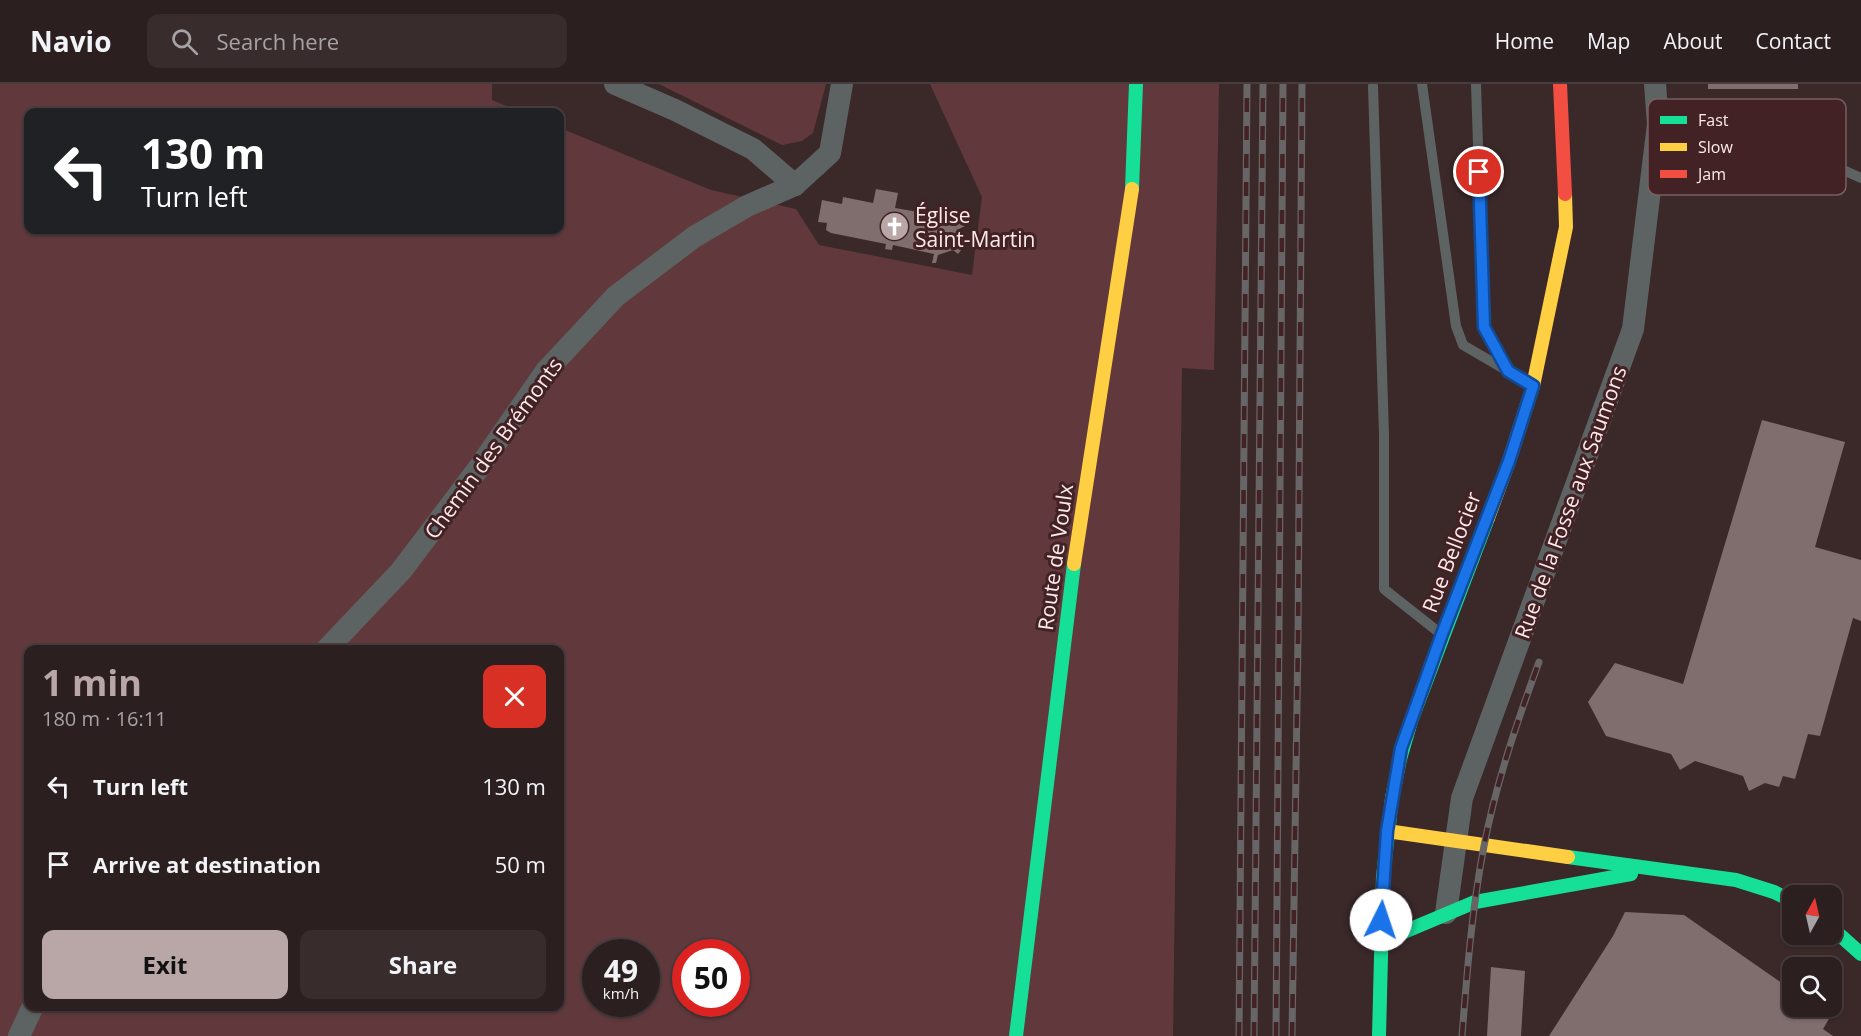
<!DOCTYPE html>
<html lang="en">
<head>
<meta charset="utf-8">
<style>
  body { margin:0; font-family:"Open Sans",sans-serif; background:#382c2d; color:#f1f3f6; height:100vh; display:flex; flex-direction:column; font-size:22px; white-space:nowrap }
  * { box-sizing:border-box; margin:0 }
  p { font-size:20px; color:#a6a2a5 }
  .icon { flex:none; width:33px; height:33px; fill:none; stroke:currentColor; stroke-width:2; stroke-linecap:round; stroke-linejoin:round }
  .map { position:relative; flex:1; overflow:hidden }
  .side { position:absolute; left:24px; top:561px; width:540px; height:366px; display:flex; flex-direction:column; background:#2c1f20; border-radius:12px; box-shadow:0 2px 4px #0004,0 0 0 2px #483d3e }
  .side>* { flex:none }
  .top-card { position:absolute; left:24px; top:24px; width:540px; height:126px; border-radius:12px; box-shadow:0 2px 4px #0004,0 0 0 2px #483d3e; background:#202124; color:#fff; overflow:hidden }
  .needle { width:39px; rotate:8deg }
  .tools { position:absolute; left:1782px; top:801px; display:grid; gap:12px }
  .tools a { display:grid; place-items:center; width:60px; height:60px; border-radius:12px; background:#2c1f20; box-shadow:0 2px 4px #0004,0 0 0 2px #483d3e; font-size:30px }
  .speed { position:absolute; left:582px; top:855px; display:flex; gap:12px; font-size:30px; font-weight:700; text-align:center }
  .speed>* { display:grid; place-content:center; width:78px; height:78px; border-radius:50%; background:#2c1f20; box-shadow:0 2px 4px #0004,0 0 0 2px #483d3e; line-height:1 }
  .speed small { font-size:15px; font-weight:400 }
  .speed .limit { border:9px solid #d22; background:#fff; color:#111 }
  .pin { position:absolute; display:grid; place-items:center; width:51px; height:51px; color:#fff; margin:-26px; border:3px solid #fff; border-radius:50%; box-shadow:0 2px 6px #0007 }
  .me { position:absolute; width:66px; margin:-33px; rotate:4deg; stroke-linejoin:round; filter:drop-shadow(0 0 4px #0008) }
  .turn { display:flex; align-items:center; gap:21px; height:126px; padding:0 18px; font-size:27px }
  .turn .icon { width:78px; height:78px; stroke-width:2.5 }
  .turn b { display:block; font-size:42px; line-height:51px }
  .round { display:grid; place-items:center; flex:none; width:63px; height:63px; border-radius:12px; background:#382c2d }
  .head { display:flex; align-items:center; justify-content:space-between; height:102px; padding:0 18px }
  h1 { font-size:36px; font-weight:700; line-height:45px; color:#b9a6a7 }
  .action { display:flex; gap:12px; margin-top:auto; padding:12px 18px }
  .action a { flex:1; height:69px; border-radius:12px; background:#b9a6a7; color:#111; font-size:24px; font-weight:700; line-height:69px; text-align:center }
  .action a+a { background:#382c2d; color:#f1f3f6 }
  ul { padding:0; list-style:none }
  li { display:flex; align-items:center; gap:18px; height:78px; padding:0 18px }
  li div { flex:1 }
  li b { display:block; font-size:22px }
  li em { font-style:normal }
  header { display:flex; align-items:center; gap:36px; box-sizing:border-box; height:84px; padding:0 30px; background:#2c1f20; border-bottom:2px solid #483d3e }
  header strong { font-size:28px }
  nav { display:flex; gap:33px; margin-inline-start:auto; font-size:21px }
  .search { width:420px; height:54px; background:#382c2d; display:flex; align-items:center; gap:15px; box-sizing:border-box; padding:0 21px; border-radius:12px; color:#a6a2a5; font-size:22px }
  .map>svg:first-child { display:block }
</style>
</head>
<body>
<header>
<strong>Navio</strong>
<div class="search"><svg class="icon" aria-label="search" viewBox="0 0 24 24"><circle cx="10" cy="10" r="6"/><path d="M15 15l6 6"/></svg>Search here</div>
<nav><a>Home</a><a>Map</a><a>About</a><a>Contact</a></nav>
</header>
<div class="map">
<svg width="1861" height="952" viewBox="0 0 1861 952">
  <rect width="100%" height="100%" fill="#3b292a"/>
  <!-- green -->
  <g fill="#61393c" fill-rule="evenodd">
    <path d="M0,0H492V16L521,28H28V146H560V44L711,106L796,125L819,161L972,191L982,113L930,0H1219L1214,286L1182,284L1173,952H0ZM28,566H560V922H28ZM596,868H646V920H596ZM686,868H736V920H686Z"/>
    <polygon points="659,0 826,0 813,49 802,57 782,61"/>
  </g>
  <!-- building -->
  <g fill="#806d6e">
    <rect x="1708" y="0" width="90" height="5"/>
    <polygon points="876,105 898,109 895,124 942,132 943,126 945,126 944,132 955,141 962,137 965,142 959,145 956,161 962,165 958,170 953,166 938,171 936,179 932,179 934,170 893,161 892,166 885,165 886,160 831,149 826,146 827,139 818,138 822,116 842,120 843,113 873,119"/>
    <polygon points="1762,336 1845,358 1815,463 1861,476 1861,537 1853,534 1820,652 1808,650 1795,695 1783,692 1779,703 1765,699 1749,707 1743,692 1695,677 1680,686 1671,670 1606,652 1588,618 1615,579 1683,600"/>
    <polygon points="1625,828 1684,831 1792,906 1792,922 1815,922 1830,933 1823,945 1833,952 1549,952 1613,852"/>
    <polygon points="1491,883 1525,887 1521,952 1487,952"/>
  </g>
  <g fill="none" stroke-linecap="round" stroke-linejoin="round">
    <!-- lane -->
    <g stroke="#5d6363" stroke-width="10">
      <polyline points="1422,0 1456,242 1463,261 1530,300"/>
      <polyline points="1476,0 1484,243 1508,287"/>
      <polyline points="1373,2 1384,351 1384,505 1441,550"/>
      <polyline points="1655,61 1825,78 1861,94"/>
    </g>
    <!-- street -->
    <g stroke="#5d6363" stroke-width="22">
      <polyline points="615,0 675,26 753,65 795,101"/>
      <polyline points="326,566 401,487 478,385 546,287 616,212 694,153 747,122 795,101 830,69 842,0"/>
      <polyline points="1446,829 1462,714 1633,245 1658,40 1655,0"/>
      <polyline points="19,952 33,922"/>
    </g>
    <!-- fast -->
    <g stroke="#16e098" stroke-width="14">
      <polyline points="1132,105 1136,0"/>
      <polyline points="1568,773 1736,796 1774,808 1792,817"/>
      <polyline points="1832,844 1861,870"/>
      <polyline points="1380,858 1475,818 1631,790"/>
      <polyline points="1016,952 1074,480"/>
      <polyline points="1379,952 1383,793 1392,714 1400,675 1411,637 1488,434"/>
    </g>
    <!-- slow -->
    <g stroke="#ffcf43" stroke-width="14">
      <polyline points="1488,434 1509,377 1533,302 1566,143 1565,110"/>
      <polyline points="1074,480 1132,105"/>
      <polyline points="1387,747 1568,773"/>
    </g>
    <!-- jam -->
    <polyline stroke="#f24e42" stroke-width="14" points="1560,0 1565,110"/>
    <defs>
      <g id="rail">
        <polyline points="1239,952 1247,0"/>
        <polyline points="1254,952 1263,0"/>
        <polyline points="1276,952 1283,0"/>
        <polyline points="1292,952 1298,554 1302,0"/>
        <path d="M1462,952C1467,888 1472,824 1484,762C1496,699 1517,638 1539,578"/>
      </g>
    </defs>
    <!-- rail casing -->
    <use href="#rail" stroke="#686566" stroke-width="7"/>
    <!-- rail -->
    <use href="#rail" stroke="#422224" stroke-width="4.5" stroke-dasharray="14" stroke-linecap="butt"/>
  </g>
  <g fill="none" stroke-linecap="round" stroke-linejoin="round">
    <defs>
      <polyline id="route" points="1381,836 1387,747 1401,664 1442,550 1509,377 1533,302 1508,287 1484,243 1479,88"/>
    </defs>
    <!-- route casing -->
    <use href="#route" stroke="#114b97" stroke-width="15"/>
    <!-- route -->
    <use href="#route" stroke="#1a73e8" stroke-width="10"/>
  </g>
  <!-- icons -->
  <defs>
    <symbol id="church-disc" viewBox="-11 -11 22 22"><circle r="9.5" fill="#b9a6a7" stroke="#422224"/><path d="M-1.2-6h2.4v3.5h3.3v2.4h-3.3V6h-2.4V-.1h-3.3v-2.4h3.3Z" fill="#fff"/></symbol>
  </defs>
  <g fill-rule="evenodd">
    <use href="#church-disc" x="878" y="126" width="33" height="33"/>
  </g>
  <g text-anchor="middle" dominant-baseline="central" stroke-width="6" stroke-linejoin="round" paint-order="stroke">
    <!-- poi labels -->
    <g font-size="21" fill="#fdeaeb" stroke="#422224" text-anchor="start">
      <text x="915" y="131">Église<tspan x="915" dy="24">Saint-Martin</tspan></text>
    </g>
    <!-- street labels -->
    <g font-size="21" fill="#fdeaeb" stroke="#422224">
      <text transform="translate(493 364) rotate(-54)">Chemin des Brémonts</text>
      <text transform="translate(1570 418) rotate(-70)">Rue de la Fosse aux Saumons</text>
      <text transform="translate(1451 468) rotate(-69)">Rue Bellocier</text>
      <text transform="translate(1055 473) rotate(-82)">Route de Voulx</text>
    </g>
  </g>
  <!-- legend -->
  <rect x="1648" y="15" width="198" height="96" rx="9" fill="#422224" stroke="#7a5e60" stroke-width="1.5"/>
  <rect x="1660" y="32" width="27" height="8" fill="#16e098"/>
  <rect x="1660" y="59" width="27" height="8" fill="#ffcf43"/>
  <rect x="1660" y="86" width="27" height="8" fill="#f24e42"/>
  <g font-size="16" fill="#fdeaeb">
    <text x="1698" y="42">Fast</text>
    <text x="1698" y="69">Slow</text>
    <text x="1698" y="96">Jam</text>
  </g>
</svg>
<div class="tools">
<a><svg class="needle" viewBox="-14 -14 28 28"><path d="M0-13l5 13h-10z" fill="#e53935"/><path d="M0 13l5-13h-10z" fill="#a6a2a5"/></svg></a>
<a><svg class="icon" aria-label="search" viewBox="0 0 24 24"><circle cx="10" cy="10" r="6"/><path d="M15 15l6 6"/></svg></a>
</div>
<div class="speed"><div>49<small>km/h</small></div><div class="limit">50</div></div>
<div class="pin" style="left:1479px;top:88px;background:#d93025"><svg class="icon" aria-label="arrive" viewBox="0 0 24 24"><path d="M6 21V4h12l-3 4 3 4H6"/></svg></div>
<svg class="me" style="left:1381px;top:836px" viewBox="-20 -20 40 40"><circle r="19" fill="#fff"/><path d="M0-13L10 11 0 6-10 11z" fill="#1a73e8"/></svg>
<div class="top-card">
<div class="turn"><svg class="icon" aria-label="left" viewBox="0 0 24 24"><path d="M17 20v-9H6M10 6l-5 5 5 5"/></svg><div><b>130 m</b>Turn left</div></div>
</div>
<section class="side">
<div class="head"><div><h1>1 min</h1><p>180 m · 16:11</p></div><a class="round" style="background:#d93025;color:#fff"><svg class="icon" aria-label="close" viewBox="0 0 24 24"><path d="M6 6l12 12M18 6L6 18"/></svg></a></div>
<ul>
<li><svg class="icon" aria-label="left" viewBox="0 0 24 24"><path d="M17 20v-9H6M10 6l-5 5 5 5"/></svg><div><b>Turn left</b></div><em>130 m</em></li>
<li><svg class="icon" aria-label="arrive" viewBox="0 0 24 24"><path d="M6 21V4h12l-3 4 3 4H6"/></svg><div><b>Arrive at destination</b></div><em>50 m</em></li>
</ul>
<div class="action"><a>Exit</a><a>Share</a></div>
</section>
</div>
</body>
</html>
